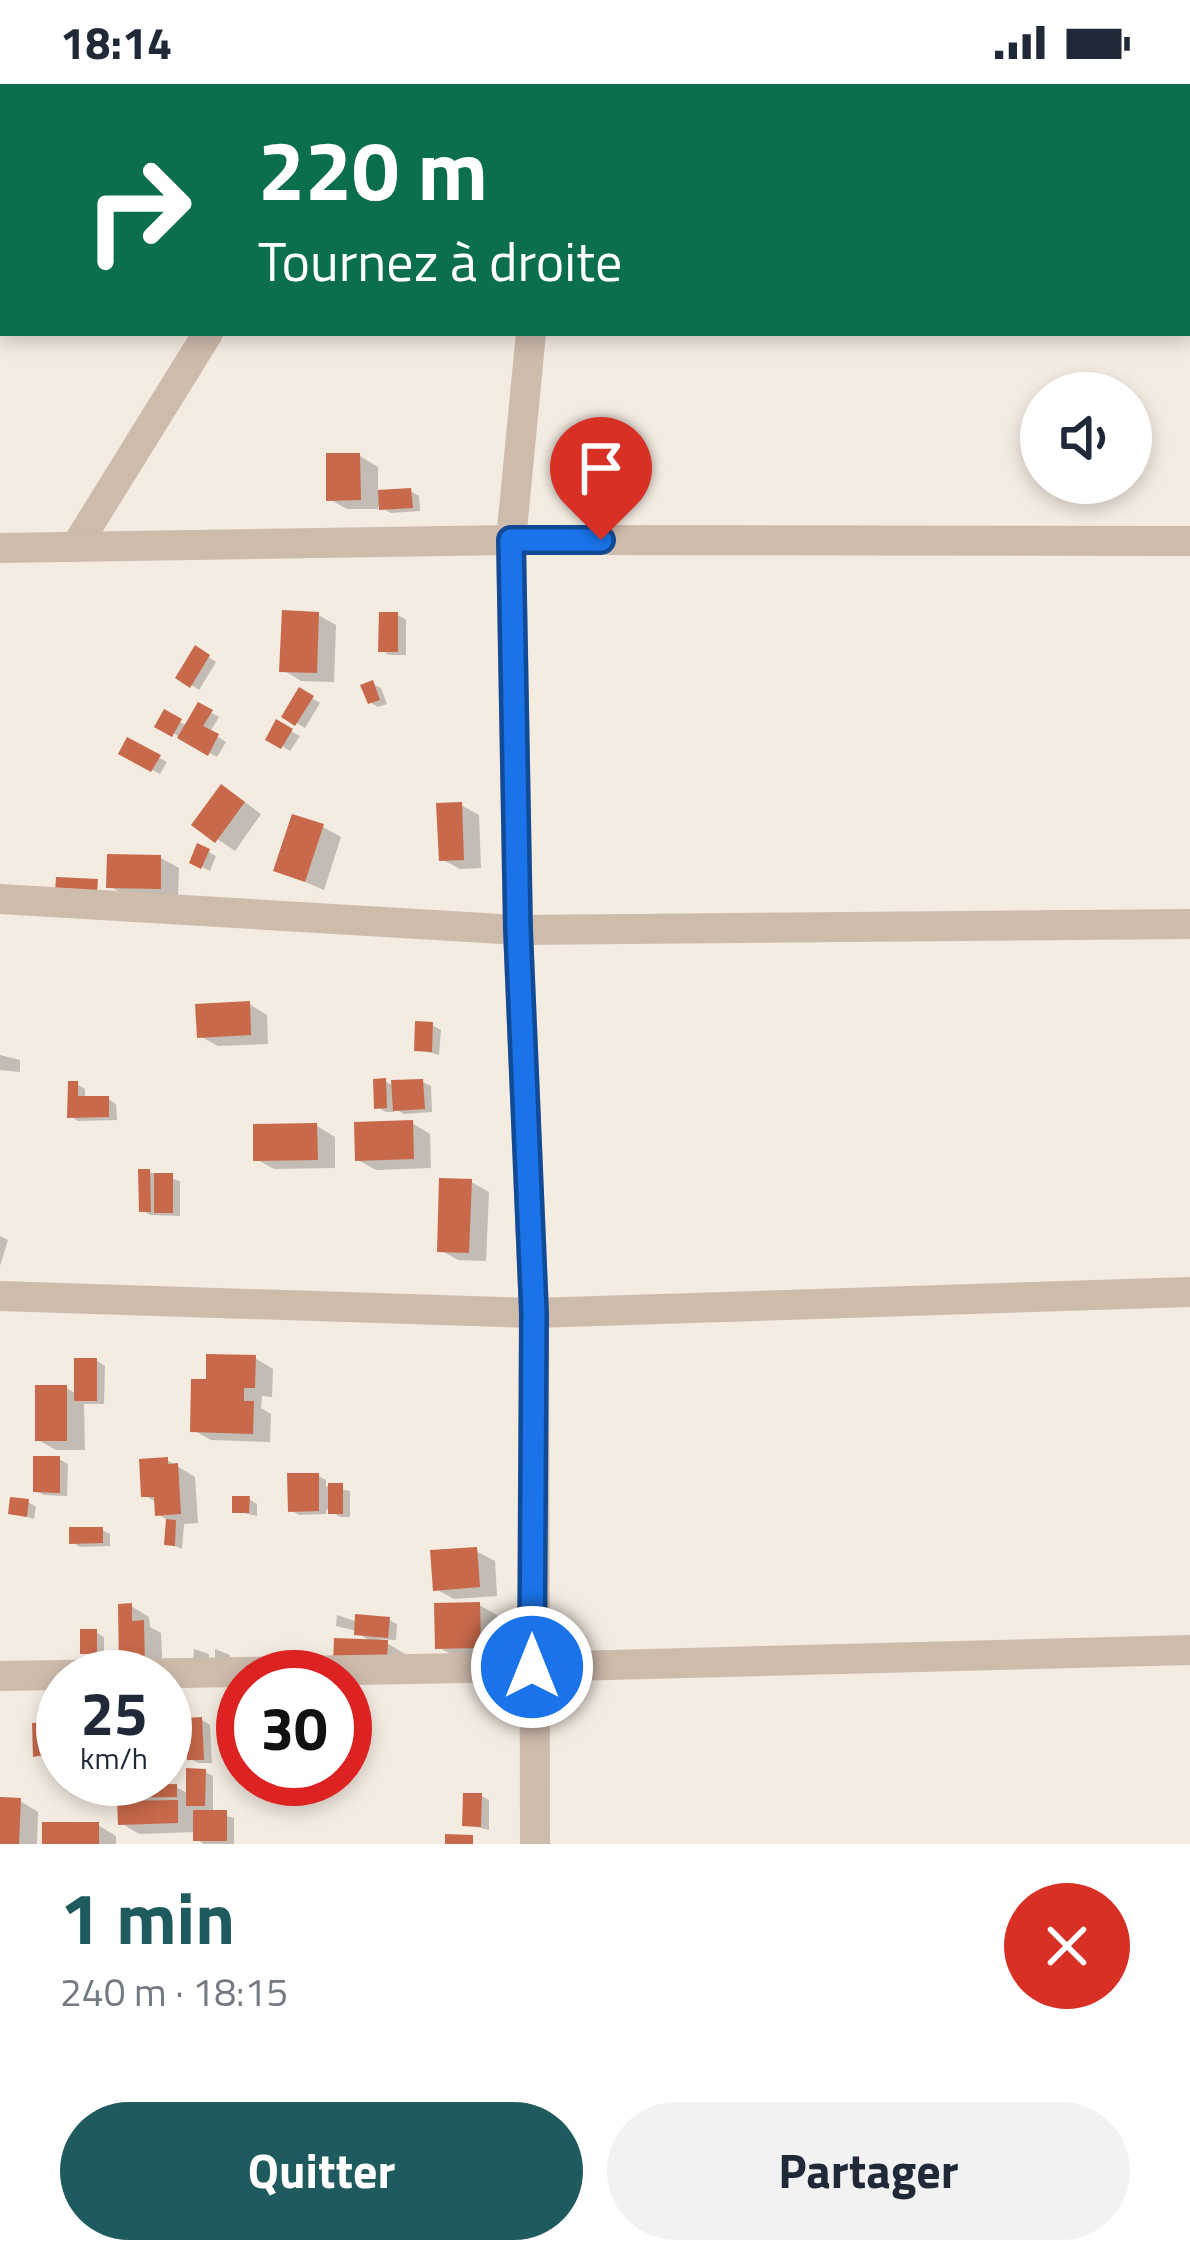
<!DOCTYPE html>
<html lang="fr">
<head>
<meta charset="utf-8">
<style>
  body { margin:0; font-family:"Titillium Web",sans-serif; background:#f2f2f3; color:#1f2937; height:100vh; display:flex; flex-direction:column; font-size:45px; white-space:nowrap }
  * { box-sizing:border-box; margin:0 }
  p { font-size:39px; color:#747a83 }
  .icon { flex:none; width:66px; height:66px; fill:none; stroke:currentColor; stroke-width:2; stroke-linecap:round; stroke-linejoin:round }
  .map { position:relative; height:1760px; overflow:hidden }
  .panel { display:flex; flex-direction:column; background:#fff; flex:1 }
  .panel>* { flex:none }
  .guide { position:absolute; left:0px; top:0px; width:1191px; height:252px; box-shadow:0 6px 18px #0003; background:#0b6e4f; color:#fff; overflow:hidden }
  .controls { position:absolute; left:1020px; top:288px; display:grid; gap:24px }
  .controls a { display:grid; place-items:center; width:132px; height:132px; border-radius:50%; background:#fff; box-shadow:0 6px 18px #0003; font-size:60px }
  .speed { position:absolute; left:36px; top:1566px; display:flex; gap:24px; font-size:60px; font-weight:700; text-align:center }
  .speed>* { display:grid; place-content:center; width:156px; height:156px; border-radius:50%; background:#fff; box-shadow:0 6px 18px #0003; line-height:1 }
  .speed small { font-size:30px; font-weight:400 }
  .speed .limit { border:18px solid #d22; background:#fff; color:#111 }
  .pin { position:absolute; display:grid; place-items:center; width:102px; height:102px; color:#fff; margin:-123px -51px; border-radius:50% 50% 50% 0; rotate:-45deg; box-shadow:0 0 12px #0007 }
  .pin .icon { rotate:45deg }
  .me { position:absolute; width:132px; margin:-66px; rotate:0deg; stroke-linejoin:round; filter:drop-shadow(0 0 9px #0008) }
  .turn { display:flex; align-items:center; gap:42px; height:252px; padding:0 60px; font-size:54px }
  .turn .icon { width:156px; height:156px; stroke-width:2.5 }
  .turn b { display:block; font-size:84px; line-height:102px }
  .round { display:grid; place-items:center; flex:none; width:126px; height:126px; border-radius:63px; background:#f2f2f3 }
  .headline { display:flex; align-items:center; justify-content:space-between; height:204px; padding:0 60px }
  h1 { font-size:72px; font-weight:700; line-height:90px; color:#1f5a5e }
  .cta { display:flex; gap:24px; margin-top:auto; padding:24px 60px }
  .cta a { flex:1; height:138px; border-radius:72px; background:#1f5a5e; color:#fff; font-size:48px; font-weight:700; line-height:138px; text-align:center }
  .cta a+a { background:#f2f2f3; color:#1f2937 }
  .status { display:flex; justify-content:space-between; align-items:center; height:84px; padding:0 60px; background:#fff; direction:ltr }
  .status svg { height:33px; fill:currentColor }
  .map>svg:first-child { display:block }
</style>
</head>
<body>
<div class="status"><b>18:14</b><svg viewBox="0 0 49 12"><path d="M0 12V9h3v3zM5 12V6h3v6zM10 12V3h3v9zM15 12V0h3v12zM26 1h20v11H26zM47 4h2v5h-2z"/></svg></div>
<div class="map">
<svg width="1190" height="1760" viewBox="0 0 1190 1760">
  <rect width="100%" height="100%" fill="#f4ebe1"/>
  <!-- shadow -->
  <g fill="#0003">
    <polygon points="177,0 237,0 175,3"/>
    <rect x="1035" y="0" width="38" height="3"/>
    <polygon points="1188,113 1190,114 1190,203 1188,203"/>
    <rect x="0" y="137" width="3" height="30"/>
    <polygon points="360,372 378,383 378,409 411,407 419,412 420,427 391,429 378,422 378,425 347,425 329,415"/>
    <polygon points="318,531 336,541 334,598 301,597 283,586"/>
    <polygon points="398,531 406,536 406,571 389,571 381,566"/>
    <polygon points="196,565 216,578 199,606 179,593"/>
    <polygon points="373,600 381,604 387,620 378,623 370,618"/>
    <polygon points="300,607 320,619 305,644 285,632"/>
    <polygon points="199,622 219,633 210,648 226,658 217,673 158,641 165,629 187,642"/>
    <polygon points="278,640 300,652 290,667 269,654"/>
    <polygon points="128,657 167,678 160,690 122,669"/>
    <polygon points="239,714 261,730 235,767 195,740"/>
    <polygon points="461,721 479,731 481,784 460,785 441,775"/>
    <polygon points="323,743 341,753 324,806 277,786"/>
    <polygon points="199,763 216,772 210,787 192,778"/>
    <polygon points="161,774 179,784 178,813 127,812 109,802"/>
    <polygon points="249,920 267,931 268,960 218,962 200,952"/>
    <polygon points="432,941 441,946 439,971 417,965"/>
    <polygon points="0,971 20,976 20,988 0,986"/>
    <polygon points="385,997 395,1003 423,998 431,1002 432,1028 404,1030 394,1024 394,1028 386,1028 377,1023"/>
    <polygon points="77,1000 85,1005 85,1015 108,1015 116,1020 117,1036 78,1037 70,1032"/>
    <polygon points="412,1039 430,1050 431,1084 376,1086 358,1076"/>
    <polygon points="317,1042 335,1053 335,1084 274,1085 256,1075"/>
    <polygon points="149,1088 180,1097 180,1132 150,1131 142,1126"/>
    <polygon points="471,1098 489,1108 486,1177 458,1176 440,1166"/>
    <polygon points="0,1152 8,1156 0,1182"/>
    <polygon points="255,1274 273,1285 272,1313 262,1312 261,1324 271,1330 270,1358 211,1356 193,1346 209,1299"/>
    <polygon points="97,1277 105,1282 104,1320 84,1320 85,1366 56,1366 38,1356 66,1304 77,1310"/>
    <polygon points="59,1375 68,1380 67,1412 44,1411 36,1407"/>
    <polygon points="167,1376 195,1393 198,1439 184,1440 182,1465 167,1459 169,1437 158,1430 157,1419 144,1411"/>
    <polygon points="318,1392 326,1396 326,1402 350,1407 350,1433 340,1433 326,1425 326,1430 299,1431 291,1426"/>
    <polygon points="249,1415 257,1420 257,1432 235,1427"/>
    <polygon points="28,1418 36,1423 34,1435 12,1428"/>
    <polygon points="102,1446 110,1450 110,1462 80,1463 72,1458"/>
    <polygon points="476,1467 495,1477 497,1512 454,1515 436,1505"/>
    <polygon points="479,1521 497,1531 498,1573 452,1571 438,1563"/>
    <polygon points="131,1522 149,1533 150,1543 161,1549 163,1593 122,1584"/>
    <polygon points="337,1531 358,1538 389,1536 397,1540 396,1556 380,1555 405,1570 405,1588 357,1547 336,1542"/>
    <polygon points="96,1548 104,1553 104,1573 83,1569"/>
    <polygon points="194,1565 209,1570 208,1582 193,1577"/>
    <polygon points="215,1565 230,1571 230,1581 215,1576"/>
    <polygon points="202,1636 210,1641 212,1679 198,1679 190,1675"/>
    <polygon points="63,1640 63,1670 52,1670 52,1676 36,1671"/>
    <polygon points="205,1688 213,1692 213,1729 234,1734 234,1760 204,1760 196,1755 196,1748 139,1750 121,1739 130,1720 118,1713 176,1703 189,1710"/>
    <polygon points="481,1712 489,1716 489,1746 465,1740"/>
    <polygon points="0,1716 20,1717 38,1728 37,1760 0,1760"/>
    <polygon points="98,1741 116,1752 116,1760 45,1760"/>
  </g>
  <!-- building -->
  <g fill="#c8694b">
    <polygon points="326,369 360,369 361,416 326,417"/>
    <polygon points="411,404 413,424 379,426 378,406"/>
    <polygon points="282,526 319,528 317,589 279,588"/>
    <polygon points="379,528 398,528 398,568 378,568"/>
    <polygon points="195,561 210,571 190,604 175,594"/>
    <polygon points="373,596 380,616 368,620 360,601"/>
    <polygon points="299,603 314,612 295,642 281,633"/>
    <polygon points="198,618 213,626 203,642 219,650 208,672 177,654"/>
    <polygon points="164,625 182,635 172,653 154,643"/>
    <polygon points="276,635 293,645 281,665 265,656"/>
    <polygon points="127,653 161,671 151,688 118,670"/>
    <polygon points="221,700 245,718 215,759 191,741"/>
    <polygon points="462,718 464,776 439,777 436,719"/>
    <polygon points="292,730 324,740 305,798 273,787"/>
    <polygon points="197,759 210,765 201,785 189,779"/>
    <polygon points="107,770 161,771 161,805 106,804"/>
    <polygon points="56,793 98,795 97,811 55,809"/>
    <polygon points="250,917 251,951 197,954 195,920"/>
    <polygon points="415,937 433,938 432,968 414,967"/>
    <polygon points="386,994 387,1024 374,1025 373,995"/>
    <polygon points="423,995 425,1025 393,1027 391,996"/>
    <polygon points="68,997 78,997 78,1012 109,1012 109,1033 67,1034"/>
    <polygon points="413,1036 414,1075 355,1077 354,1038"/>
    <polygon points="317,1039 318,1076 253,1077 253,1040"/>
    <polygon points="138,1085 150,1085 151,1128 139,1128"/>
    <rect x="154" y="1089" width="19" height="40"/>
    <polygon points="439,1094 472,1095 469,1169 437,1168"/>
    <polygon points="206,1270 256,1271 255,1304 244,1304 244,1317 254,1317 253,1350 190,1348 191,1295 206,1295"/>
    <rect x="74" y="1274" width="23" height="43"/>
    <rect x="35" y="1301" width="32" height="56"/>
    <polygon points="33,1372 60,1372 60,1409 33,1408"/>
    <polygon points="168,1373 168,1380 178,1379 181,1430 155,1432 154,1413 141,1413 139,1375"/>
    <polygon points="287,1389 319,1389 319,1427 288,1428"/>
    <rect x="328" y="1399" width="15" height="31"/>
    <polygon points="232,1412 250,1412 249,1429 232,1429"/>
    <polygon points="10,1413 29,1415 27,1433 8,1430"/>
    <polygon points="166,1435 176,1436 175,1462 164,1461"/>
    <polygon points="69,1443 103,1443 103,1459 69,1460"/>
    <polygon points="477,1463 480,1503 433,1507 430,1466"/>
    <polygon points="480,1518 481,1564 435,1565 434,1519"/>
    <polygon points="132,1519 132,1537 144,1536 145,1585 119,1586 118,1520"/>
    <polygon points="355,1530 390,1533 388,1554 354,1551"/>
    <rect x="80" y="1545" width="17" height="25"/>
    <polygon points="334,1554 388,1556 387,1579 333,1578"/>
    <polygon points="202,1633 204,1676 187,1676 186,1634"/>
    <polygon points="63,1637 63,1667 33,1673 32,1639"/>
    <polygon points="186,1684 206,1685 205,1722 186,1722"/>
    <polygon points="177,1700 177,1713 115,1714 115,1701"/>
    <polygon points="463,1709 482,1709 481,1743 462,1742"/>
    <polygon points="0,1713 21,1714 19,1760 0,1760"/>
    <polygon points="178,1716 178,1739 118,1741 117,1717"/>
    <rect x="193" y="1726" width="34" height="31"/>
    <rect x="42" y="1738" width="57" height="22"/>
    <polygon points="445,1750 473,1751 473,1760 445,1760"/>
  </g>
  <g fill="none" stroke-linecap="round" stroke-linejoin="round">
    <!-- minor -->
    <g stroke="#cdbbac" stroke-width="30">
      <polyline points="548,0 548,3"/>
      <polyline points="364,3 365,0"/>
      <polyline points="1188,74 1190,74"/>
      <polyline points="0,89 3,89"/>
      <polyline points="531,249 511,456 518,846 534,1229 535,1760"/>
      <polyline points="76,462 208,249"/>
      <polyline points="0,464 511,456 1190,457"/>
      <polyline points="0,815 518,846 1190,840"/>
      <polyline points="0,1212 534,1229 1190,1208"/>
      <polyline points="0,1592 532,1583 1190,1566"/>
    </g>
  </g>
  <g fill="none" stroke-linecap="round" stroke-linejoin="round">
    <defs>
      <polyline id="route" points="532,1583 534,1229 518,846 511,456 601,456"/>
    </defs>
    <!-- route casing -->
    <use href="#route" stroke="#114b97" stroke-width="30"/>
    <!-- route -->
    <use href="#route" stroke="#1a73e8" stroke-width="21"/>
  </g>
</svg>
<div class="controls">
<a><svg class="icon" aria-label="sound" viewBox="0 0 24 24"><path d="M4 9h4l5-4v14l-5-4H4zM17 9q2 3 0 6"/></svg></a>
</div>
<div class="speed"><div>25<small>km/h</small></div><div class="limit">30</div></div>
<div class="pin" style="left:601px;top:456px;background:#d93025"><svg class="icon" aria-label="arrive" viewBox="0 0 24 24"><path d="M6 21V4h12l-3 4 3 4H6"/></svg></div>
<svg class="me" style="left:532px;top:1583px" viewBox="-20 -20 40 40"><circle r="17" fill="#1a73e8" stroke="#fff" stroke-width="3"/><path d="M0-11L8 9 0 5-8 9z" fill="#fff"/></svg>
<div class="guide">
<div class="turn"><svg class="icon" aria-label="right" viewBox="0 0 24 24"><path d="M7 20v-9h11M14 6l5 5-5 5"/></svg><div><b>220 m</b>Tournez à droite</div></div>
</div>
</div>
<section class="panel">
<div class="headline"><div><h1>1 min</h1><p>240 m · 18:15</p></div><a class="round" style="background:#d93025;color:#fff"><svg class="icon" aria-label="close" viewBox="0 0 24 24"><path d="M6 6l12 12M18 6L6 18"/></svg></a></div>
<div class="cta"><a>Quitter</a><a>Partager</a></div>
</section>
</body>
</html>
